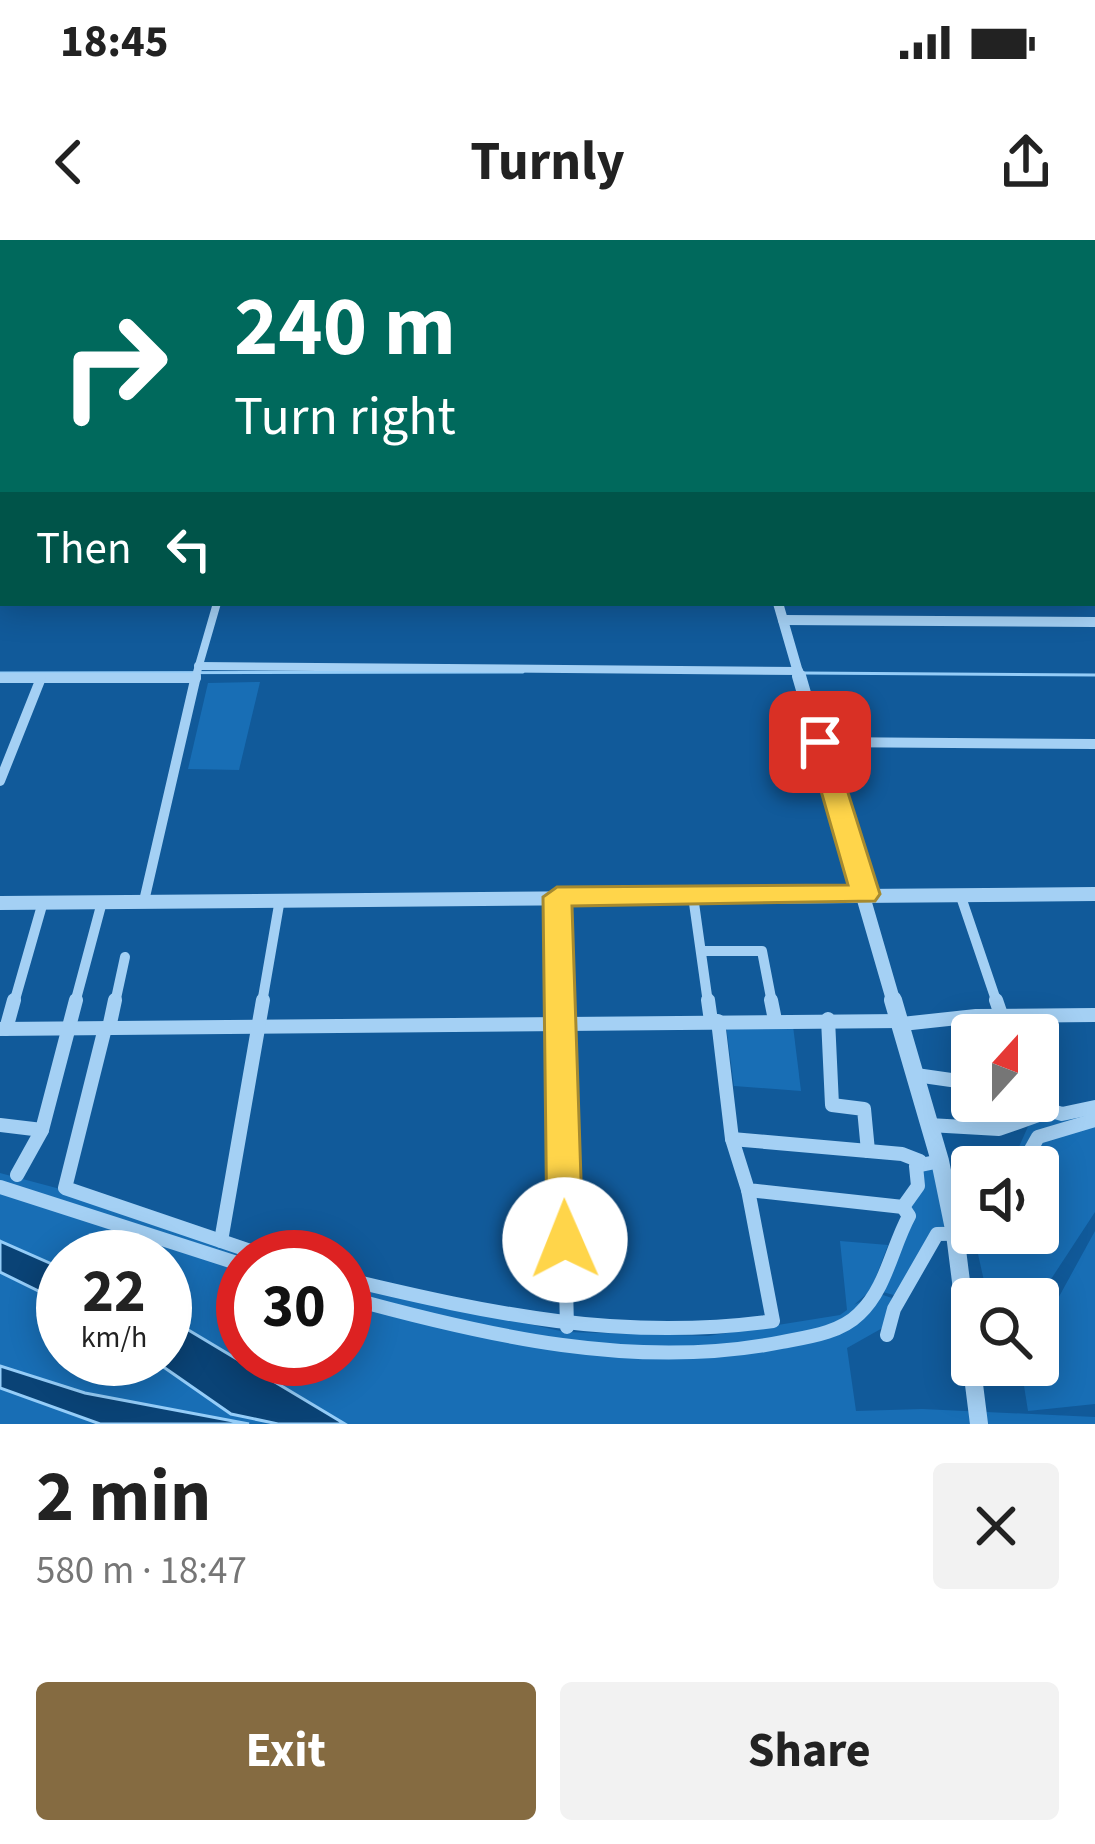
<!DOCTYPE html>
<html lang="en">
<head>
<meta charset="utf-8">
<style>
  body { margin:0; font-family:"Source Sans 3",sans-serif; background:#f2f2f2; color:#222; height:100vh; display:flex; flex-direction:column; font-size:45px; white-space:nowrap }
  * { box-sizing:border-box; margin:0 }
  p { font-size:39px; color:#767676 }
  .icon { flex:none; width:66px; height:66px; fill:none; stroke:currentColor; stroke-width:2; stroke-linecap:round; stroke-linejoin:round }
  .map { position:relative; height:1184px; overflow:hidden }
  .side { display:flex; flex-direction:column; background:#fff; flex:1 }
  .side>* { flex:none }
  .hud { position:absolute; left:0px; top:0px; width:1095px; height:366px; box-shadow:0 6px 30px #0003; background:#00695c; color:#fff; overflow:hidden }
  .needle { width:78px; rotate:21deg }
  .tools { position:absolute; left:951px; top:774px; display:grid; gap:24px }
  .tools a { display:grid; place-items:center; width:108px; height:108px; border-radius:12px; background:#fff; box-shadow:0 6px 30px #0003; font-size:60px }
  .speed { position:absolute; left:36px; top:990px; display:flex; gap:24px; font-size:60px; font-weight:700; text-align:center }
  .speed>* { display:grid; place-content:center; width:156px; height:156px; border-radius:50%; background:#fff; box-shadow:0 6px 30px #0003; line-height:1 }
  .speed small { font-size:30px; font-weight:400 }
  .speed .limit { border:18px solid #d22; background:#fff; color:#111 }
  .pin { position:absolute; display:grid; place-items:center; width:102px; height:102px; color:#fff; margin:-51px; border-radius:24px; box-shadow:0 6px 18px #0006 }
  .me { position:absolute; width:132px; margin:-66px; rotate:359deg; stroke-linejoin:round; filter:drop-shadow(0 0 9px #0008) }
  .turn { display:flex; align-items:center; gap:42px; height:252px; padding:0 36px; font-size:54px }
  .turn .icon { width:156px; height:156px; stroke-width:2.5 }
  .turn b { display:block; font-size:84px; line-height:102px }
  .then { display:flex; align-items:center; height:114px; padding:0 36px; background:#0003; gap:24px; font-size:45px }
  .round { display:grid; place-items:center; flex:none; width:126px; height:126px; border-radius:12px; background:#f2f2f2 }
  .headline { display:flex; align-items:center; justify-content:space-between; height:204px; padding:0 36px }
  h1 { font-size:72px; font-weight:700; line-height:90px }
  .cta { display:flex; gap:24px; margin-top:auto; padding:24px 36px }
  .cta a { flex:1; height:138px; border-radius:12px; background:#856b41; color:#fff; font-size:48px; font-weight:700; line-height:138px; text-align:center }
  .cta a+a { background:#f2f2f2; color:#222 }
  .status { display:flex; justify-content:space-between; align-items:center; height:84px; padding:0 60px; background:#fff; direction:ltr }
  .status svg { height:33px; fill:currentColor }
  header { display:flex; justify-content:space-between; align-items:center; height:156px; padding:0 36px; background:#fff; font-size:54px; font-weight:700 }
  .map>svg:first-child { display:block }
</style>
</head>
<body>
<div class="status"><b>18:45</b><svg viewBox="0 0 49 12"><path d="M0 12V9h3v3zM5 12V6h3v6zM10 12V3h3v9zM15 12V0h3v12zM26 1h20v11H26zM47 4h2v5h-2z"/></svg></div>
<header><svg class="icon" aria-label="back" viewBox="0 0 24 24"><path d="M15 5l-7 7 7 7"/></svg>Turnly<svg class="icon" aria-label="share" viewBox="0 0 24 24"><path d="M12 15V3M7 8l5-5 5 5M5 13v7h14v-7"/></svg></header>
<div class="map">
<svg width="1095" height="1184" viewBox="0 0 1095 1184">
  <rect width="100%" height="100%" fill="#115a9a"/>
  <!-- green -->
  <g fill="#186eb5" fill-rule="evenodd">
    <polygon points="260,442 239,530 188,529 208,443"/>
    <polygon points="726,785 793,786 801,851 734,846"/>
    <polygon points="1095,867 1095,972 1038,1059 988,1059 976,1005 981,993 1038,993 1038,927 1010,927 1030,882"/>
    <polygon points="918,924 935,927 945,984 901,1057 879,1051"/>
    <path d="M0,933L64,950L259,1017H243V1119H345V1044L565,1092L708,1096L840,1075L847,1070L840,1001L888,1005L871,1050L854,1065L877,1053L892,1058L886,1086L847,1108L856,1171L922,1169L1095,1177V1184H0ZM63,1017H165V1119H63Z"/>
    <polygon points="1095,991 1095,1164 1028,1171 1021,1127 1038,1125 1038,1095"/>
  </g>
  <!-- water -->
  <g fill="#0a4376" stroke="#95cdf8" stroke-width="3">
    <polygon points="0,1001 63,1029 63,1063 0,1032"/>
    <polygon points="165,1076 345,1184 278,1184 231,1174 152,1119 165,1119"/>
    <polygon points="0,1126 85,1153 249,1184 100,1184 0,1148"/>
  </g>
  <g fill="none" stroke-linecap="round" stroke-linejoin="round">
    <!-- stream -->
    <g stroke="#95cdf8" stroke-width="3">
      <polyline points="0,433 523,432"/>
      <polyline points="803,433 1095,435"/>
    </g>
    <!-- river -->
    <g fill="#0a4376" fill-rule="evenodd">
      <polygon points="723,0 720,3 708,3 711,0"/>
      <polygon points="3,60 3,66 0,67 0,61"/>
    </g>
    <!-- minor-far3 -->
    <g stroke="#a4d0f4" stroke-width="6">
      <polyline points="897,0 912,3"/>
      <polyline points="39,3 43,0"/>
      <polyline points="165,3 169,0"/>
      <polyline points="341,3 345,0"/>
      <polyline points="438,3 442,0"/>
      <polyline points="1017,3 1042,0"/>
      <polyline points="1092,71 1095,75"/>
    </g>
    <!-- minor-far2 -->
    <g stroke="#a4d0f4" stroke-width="8">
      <polyline points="1092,210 1095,214"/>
      <polyline points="198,426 799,431"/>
      <polyline points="0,438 196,438"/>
      <polyline points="195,439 217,363"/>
    </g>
    <!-- minor-far1 -->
    <g stroke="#a4d0f4" stroke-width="10">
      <polyline points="0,438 196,438"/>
      <polyline points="820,502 1095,504"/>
      <polyline points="0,541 41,438"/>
      <polyline points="960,654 997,763"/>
      <polyline points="693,656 708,763"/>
      <polyline points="557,657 559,763"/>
      <polyline points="144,661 196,436"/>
      <polyline points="701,711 762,711 772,763"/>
      <polyline points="14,763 43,662"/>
      <polyline points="75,763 102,662"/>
      <polyline points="115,763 125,717"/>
      <polyline points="262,763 280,659"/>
    </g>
    <!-- minor -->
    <g stroke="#a4d0f4" stroke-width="14">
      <polyline points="559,760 567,1087"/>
      <polyline points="708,760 711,781"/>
      <polyline points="771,760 775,780"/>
      <polyline points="996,760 1008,795"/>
      <polyline points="828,779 832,865 864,869 868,911"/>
      <polyline points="718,781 732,899 748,950 903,967 918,946 916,926 940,921"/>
      <polyline points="902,784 976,776 1095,775"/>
      <polyline points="105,788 65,948 268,1017"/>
      <polyline points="109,788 115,760"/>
      <polyline points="0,789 901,781"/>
      <polyline points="6,789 14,760"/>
      <polyline points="916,835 972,843"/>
      <polyline points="1018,861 1062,874 1095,867"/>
      <polyline points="0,885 42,890"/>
      <polyline points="929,885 999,889 1047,872"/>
      <polyline points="732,899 902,914 920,921"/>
      <polyline points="1021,927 1038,897 1095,880"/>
      <polyline points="17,935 42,890 76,760"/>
      <polyline points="0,947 243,1025"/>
      <polyline points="221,1001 263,760"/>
      <path d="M345,1039C492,1074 621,1102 773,1081L748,950"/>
      <path d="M345,1057C486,1096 637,1131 782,1102C808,1097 840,1093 859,1074C886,1049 892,1007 909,976L903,967"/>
      <polyline points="887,1095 894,1069 937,994 990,993"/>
    </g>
    <!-- tertiary-far3 -->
    <g stroke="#a4d0f4" stroke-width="8">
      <polyline points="827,0 853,3"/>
      <polyline points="694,3 700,0"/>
    </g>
    <!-- tertiary-far2 -->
    <g stroke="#a4d0f4" stroke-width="10">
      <polyline points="778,363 800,439"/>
      <polyline points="783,380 1095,382"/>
    </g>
    <!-- tertiary-far1 -->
    <g stroke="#a4d0f4" stroke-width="14">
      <polyline points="799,436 894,763"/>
      <polyline points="0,663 1095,654"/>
    </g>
    <!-- tertiary -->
    <polyline stroke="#a4d0f4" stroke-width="18" points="893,760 940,921 955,994 979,1184"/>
    <!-- secondary -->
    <g fill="#d4eafd" fill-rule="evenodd">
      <rect x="1092" y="149" width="3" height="6"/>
      <polygon points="3,196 3,202 0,203 0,197"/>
      <rect x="1092" y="201" width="3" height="6"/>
      <polygon points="3,230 3,236 0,237 0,231"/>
    </g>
    <!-- trunk -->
    <g fill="#f8fcff" fill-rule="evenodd">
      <polygon points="0,40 3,41 3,47 0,46"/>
      <rect x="1092" y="141" width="3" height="6"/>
    </g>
  </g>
  <!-- route -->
  <polygon fill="#ffd54a" stroke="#a68a30" stroke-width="3" points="820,494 832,502 880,654 875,661 572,666 583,1000 578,1011 565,1016 552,1011 547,1000 543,657 557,647 848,645 807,502"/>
</svg>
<div class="tools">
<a><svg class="needle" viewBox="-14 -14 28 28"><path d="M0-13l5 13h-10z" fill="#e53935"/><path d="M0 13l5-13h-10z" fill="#767676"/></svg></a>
<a><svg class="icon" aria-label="sound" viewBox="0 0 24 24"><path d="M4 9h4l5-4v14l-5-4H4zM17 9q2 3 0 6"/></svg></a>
<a><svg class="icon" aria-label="search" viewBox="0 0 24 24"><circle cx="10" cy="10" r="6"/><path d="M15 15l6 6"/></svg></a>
</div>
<div class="speed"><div>22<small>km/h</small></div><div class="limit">30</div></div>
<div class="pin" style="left:820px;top:502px;background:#d93025"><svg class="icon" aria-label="arrive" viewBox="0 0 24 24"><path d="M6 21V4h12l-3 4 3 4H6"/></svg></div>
<svg class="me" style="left:565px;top:1000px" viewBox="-20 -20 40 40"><circle r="19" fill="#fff"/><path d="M0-13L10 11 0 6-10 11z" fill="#ffd54a"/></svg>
<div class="hud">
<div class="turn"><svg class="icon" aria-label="right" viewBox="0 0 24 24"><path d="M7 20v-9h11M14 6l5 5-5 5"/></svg><div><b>240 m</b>Turn right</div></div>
<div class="then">Then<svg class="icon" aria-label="left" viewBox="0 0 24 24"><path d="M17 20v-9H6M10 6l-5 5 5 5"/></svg></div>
</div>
</div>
<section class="side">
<div class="headline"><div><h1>2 min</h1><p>580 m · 18:47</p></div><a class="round"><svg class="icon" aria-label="close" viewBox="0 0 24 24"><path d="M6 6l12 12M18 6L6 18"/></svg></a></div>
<div class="cta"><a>Exit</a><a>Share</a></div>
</section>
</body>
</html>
